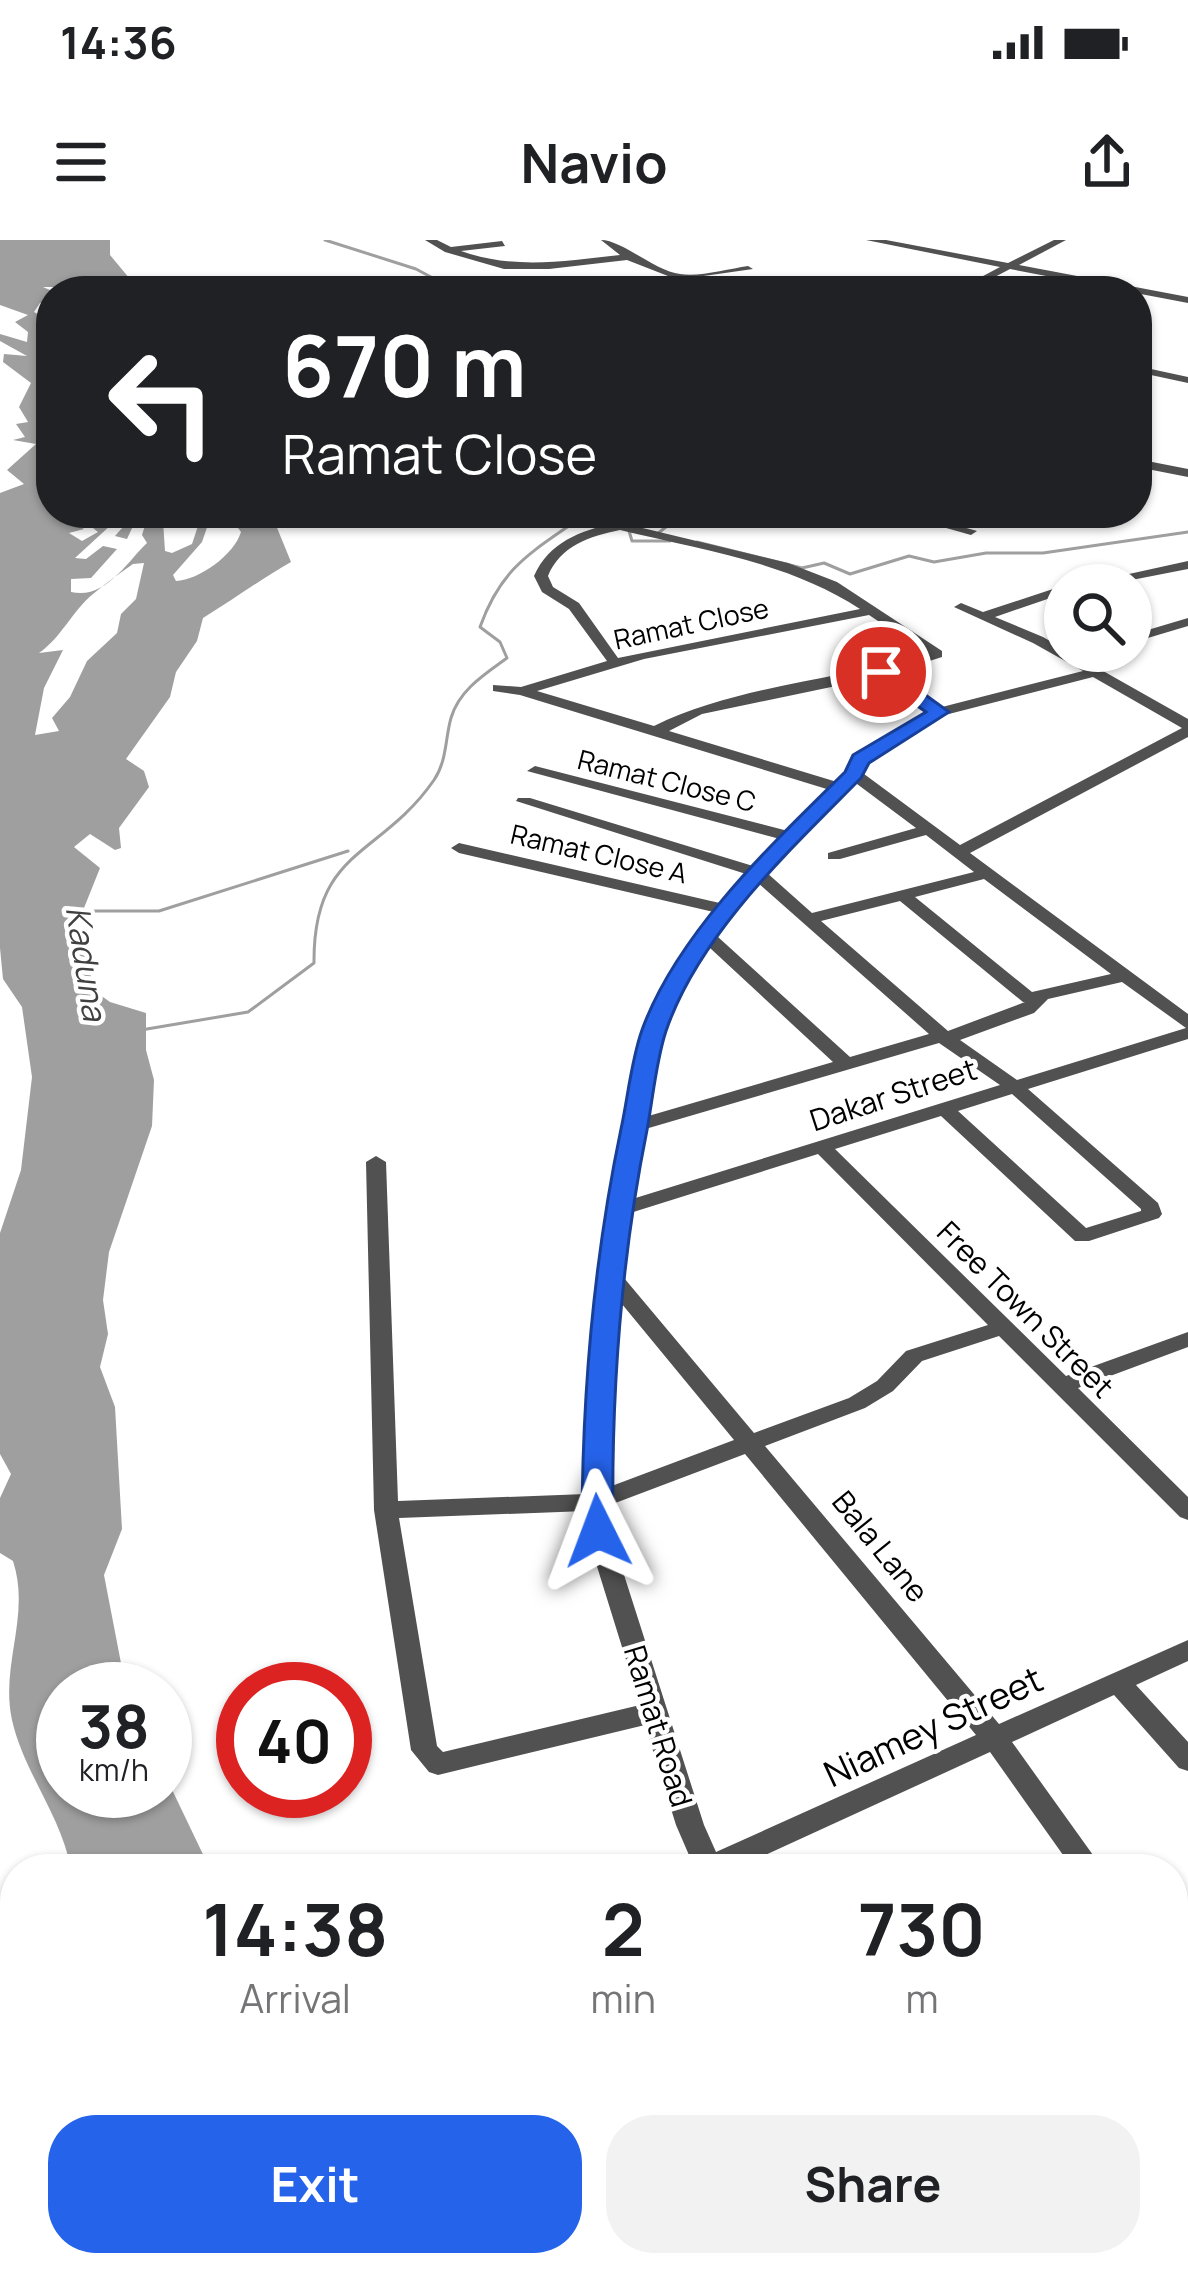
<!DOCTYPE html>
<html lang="en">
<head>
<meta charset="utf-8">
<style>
  body { margin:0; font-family:Manrope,sans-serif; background:#f2f2f2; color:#202124; height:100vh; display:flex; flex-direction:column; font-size:45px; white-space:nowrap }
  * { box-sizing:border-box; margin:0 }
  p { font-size:39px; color:#757577 }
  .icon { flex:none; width:66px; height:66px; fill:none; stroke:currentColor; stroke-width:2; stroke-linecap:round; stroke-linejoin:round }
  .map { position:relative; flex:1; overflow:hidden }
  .details { position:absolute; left:0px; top:1614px; width:1188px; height:423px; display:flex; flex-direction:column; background:#fff; border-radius:48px 48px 0 0; box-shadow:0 3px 9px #0004 }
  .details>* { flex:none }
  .hud { position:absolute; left:36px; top:36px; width:1116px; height:252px; border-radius:48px; box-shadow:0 3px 9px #0004; background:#202124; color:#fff; overflow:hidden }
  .controls { position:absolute; left:1044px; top:324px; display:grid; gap:24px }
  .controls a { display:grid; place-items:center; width:108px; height:108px; border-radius:50%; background:#fff; box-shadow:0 3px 9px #0004; font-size:60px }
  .speed { position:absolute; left:36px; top:1422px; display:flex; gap:24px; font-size:60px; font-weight:700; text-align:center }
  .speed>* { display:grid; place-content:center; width:156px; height:156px; border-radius:50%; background:#fff; box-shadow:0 3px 9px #0004; line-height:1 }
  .speed small { font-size:30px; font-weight:400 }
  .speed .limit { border:18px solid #d22; background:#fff; color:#111 }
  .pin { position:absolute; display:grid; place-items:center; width:102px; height:102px; color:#fff; margin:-51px; border:6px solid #fff; border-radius:50%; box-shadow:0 3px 12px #0007 }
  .me { position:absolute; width:132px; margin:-66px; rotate:357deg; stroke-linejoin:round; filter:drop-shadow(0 0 9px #0008) }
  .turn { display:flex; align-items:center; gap:42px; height:252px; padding:0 48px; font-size:54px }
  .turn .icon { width:156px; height:156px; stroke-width:2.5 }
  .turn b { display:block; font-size:84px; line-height:102px }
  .eta { display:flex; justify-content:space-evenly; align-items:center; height:204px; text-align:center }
  .eta b { font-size:72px; font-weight:700; line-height:84px }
  .button { display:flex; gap:24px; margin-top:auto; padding:24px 48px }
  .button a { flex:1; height:138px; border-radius:48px; background:#2563eb; color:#fff; font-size:48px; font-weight:700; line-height:138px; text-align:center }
  .button a+a { background:#f2f2f2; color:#202124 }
  .status { display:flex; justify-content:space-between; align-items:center; height:84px; padding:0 60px; background:#fff; direction:ltr }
  .status svg { height:33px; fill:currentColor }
  header { display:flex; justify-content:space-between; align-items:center; height:156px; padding:0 48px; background:#fff; font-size:54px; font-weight:700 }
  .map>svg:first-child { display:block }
</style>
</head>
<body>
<div class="status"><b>14:36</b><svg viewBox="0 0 49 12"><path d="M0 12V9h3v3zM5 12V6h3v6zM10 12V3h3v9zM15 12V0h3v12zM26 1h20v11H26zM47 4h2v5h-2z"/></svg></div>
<header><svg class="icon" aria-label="menu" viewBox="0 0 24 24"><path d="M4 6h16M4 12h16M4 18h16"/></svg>Navio<svg class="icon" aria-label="share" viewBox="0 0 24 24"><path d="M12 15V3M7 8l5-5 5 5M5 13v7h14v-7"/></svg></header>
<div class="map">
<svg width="1188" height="2036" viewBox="0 0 1188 2036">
  <rect width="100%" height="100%" fill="#fff"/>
  <!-- water -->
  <g fill="#9f9f9f" fill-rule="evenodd">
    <path d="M0,0H110V15L140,51H53L62,47H43L52,51L51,62L40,63L34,72L51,81V87L36,88L51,93V273L81,276L69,280L84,289L69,293L82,301L98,292L89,285L106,276L101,273H115L112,284L75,318L86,319L103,306L117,309L91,338L71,339V352C105,360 126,323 147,303L142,295L146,282L133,286L127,299L115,296C129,279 142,272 163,281L165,311L172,313L192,304L201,277L212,273L202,302L173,335L176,341C199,340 234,315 241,292L227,273H271L291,322C261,339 234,359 203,378L197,401L176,432L170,457L126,519L144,531L149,547L119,588L121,608L115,610L90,594L74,607L100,628L74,693L92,729L89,747L110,762L146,773V810L154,840L152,886L109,1012L103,1060L108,1094L100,1127L115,1167L122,1289L104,1335L126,1449H63V1551H165V1535L210,1629H71C61,1575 24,1533 12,1480C0,1425 31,1376 13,1321L0,1313V1258L11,1234L0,1214V993L21,930L32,837L22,767L3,739L0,708V253L24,244L7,230L36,204L13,200L25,197L16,184L28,182L19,167L31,143L3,122L4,114L27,116L0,101V94L27,102L28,92L15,82L28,75L0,65ZM144,323L136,359L121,374L117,393L87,421L70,457L52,478L59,491L35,495L44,448L63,410L39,413C62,397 72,371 93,354C106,343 120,333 133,324Z"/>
    <polygon points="290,2022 463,2022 465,2036 291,2036"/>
  </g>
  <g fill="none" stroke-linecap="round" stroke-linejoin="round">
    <!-- stream -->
    <g stroke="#9f9f9f" stroke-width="3">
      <polyline points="325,0 416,29 457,51"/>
      <polyline points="628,273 634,282 666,287 657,294"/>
      <polyline points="634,291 629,291 632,301 670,301"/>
      <polyline points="697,302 802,328 824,323 850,334 909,316 934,322 986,313 1043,313 1188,292"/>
      <polyline points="81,671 159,671 348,611"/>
      <path d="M141,790L248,772L314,723C313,608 380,618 434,540C447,521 445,499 451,478C459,450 485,434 507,418L500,402L480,387C503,323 535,311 587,273"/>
    </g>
    <!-- minor -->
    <g fill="#515151" fill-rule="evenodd">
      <path d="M425,0H437L451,7L502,1L505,6L461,11C515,30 564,21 620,15L601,0C622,0 655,31 680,34C700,37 728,29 748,26L753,29L598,51H570L668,36L627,20L549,29H504L445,12Z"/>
      <polygon points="866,0 886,0 1008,23 1054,0 1066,0 1019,25 1188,57 1188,63 1010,29 968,51 955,51 1000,27"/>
      <polygon points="1137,126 1188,137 1188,143 1137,132"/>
      <polygon points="1137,219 1188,229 1188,237 1137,227"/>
      <path d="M615,273H627L626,284L788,323L837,342L942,411V417L892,433L942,467L1083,431L1033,403L954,367L961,363L983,372L1065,345V353L995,377L1043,397L1188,479V497L970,613L1188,774V799L1028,849L1158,963L1162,974L1159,978L1089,1001H1075L941,876L835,909L1066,1136L1188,1092V1107L1078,1148L1188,1257V1280L1180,1277L999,1096L922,1121L893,1151L865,1168L765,1206L999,1484L1188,1400V1421L1136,1445L1188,1502V1531L1179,1528L1114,1455L1012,1502L1103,1629H1073L990,1512L735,1629H695L676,1585L645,1485L438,1535L429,1532L411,1510L374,1270L366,922L376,916L386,922L398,1261L586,1254C584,1133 598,1015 622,896C632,846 640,792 666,746C681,718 701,697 718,673L459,613L451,608L459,603L724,664L746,634L516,561L518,558H530L753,626L780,599L527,531L535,526L788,591L830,550L520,455L493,451V445L521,447L607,421L569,369L542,352L534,336C549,302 580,291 614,283ZM620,290C702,310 788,322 860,369L618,418L579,363L553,347L548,336C560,306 590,296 620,290ZM869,375L926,413C837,441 738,445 654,486L537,451L644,419ZM879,437L930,472L855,516L837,542L669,491L702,474ZM1093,437L1182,488L960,605L860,531L866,522L945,475ZM853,541L916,588L828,613V619H840L926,595L974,632L812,673L766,632ZM984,639L1111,734L1032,752L915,657ZM757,642L929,794L850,817L718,697ZM900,661L1023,762H1025L948,791L821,681ZM710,708L833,822L645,877C658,808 669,766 710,708ZM1122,742L1186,788L1017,840L960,800L1034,773L1048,759ZM939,803L1000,845L629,960L642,890ZM1012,854L1141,969V971L1086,988L958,871ZM818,914L988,1085L906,1111L877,1141L849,1158L754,1193L619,1032L627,974ZM617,1058L734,1200L609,1247L607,1167ZM745,1214L976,1495L716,1612L704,1585L610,1291V1265ZM586,1271V1291L640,1465L443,1512L437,1506L399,1278Z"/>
      <polygon points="893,273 914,273 977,291 971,295"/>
      <polygon points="1188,321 1188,329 1106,345 1079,345"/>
      <polygon points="1188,378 1188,386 1131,403 1131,395"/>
      <polygon points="1188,1671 1188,1696 1173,1702 1173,1677"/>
      <polygon points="1173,1847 1188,1855 1188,1890 1173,1882"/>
      <polygon points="1188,1902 1188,1933 1173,1940 1173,1909"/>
      <polygon points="968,2022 1016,2022 1007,2036 959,2036"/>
    </g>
  </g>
  <!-- route -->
  <path fill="#2563eb" stroke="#184099" stroke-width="3" d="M875,428H888L949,472L869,523L861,538C791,609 699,694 666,791C656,821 653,858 647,890C620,1024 611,1154 613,1291L598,1302L587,1299L582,1291C582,1154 593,1023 621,889C628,857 631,821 642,790C677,693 773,603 845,532L853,515L926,472L875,436Z"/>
  <g text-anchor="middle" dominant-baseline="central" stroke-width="9" stroke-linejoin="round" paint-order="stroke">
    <!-- far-street labels -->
    <g font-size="27" fill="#000" stroke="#fff">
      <text transform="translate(691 383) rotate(-12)">Ramat Close</text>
      <text transform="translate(667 540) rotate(14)">Ramat Close C</text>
      <text transform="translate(599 613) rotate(13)">Ramat Close A</text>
    </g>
    <!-- street labels -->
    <g font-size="30" fill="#000" stroke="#fff">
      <text transform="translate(893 854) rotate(-18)">Dakar Street</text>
      <text transform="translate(1026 1069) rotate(45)">Free Town Street</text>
      <text transform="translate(881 1306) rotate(51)">Bala Lane</text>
      <text transform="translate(659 1486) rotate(73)">Ramat Road</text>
    </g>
    <!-- water labels -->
    <g font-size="33" font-style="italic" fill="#404040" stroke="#fff">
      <text transform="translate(87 723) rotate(81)">Kaduna</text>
    </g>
    <!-- near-street labels -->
    <g font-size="36" fill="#000" stroke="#fff">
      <text transform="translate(933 1486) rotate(-25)">Niamey Street</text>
    </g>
  </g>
</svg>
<div class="controls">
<a><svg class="icon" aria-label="search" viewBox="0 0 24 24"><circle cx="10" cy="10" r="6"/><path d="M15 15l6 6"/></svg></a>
</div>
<div class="speed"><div>38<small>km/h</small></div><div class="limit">40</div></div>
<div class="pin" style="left:881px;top:432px;background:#d93025"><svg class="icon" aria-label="arrive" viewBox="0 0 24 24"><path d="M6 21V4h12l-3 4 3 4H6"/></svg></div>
<svg class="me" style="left:598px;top:1291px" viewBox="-20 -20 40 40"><path d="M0-17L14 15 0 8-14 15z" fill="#2563eb" stroke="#fff" stroke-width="4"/></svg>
<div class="hud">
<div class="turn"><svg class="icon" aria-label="left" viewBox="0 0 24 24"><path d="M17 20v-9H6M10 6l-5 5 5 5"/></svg><div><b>670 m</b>Ramat Close</div></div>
</div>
<section class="details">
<div class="eta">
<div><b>14:38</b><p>Arrival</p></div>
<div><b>2</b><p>min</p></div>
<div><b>730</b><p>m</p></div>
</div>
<div class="button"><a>Exit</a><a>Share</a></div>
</section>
</div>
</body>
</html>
